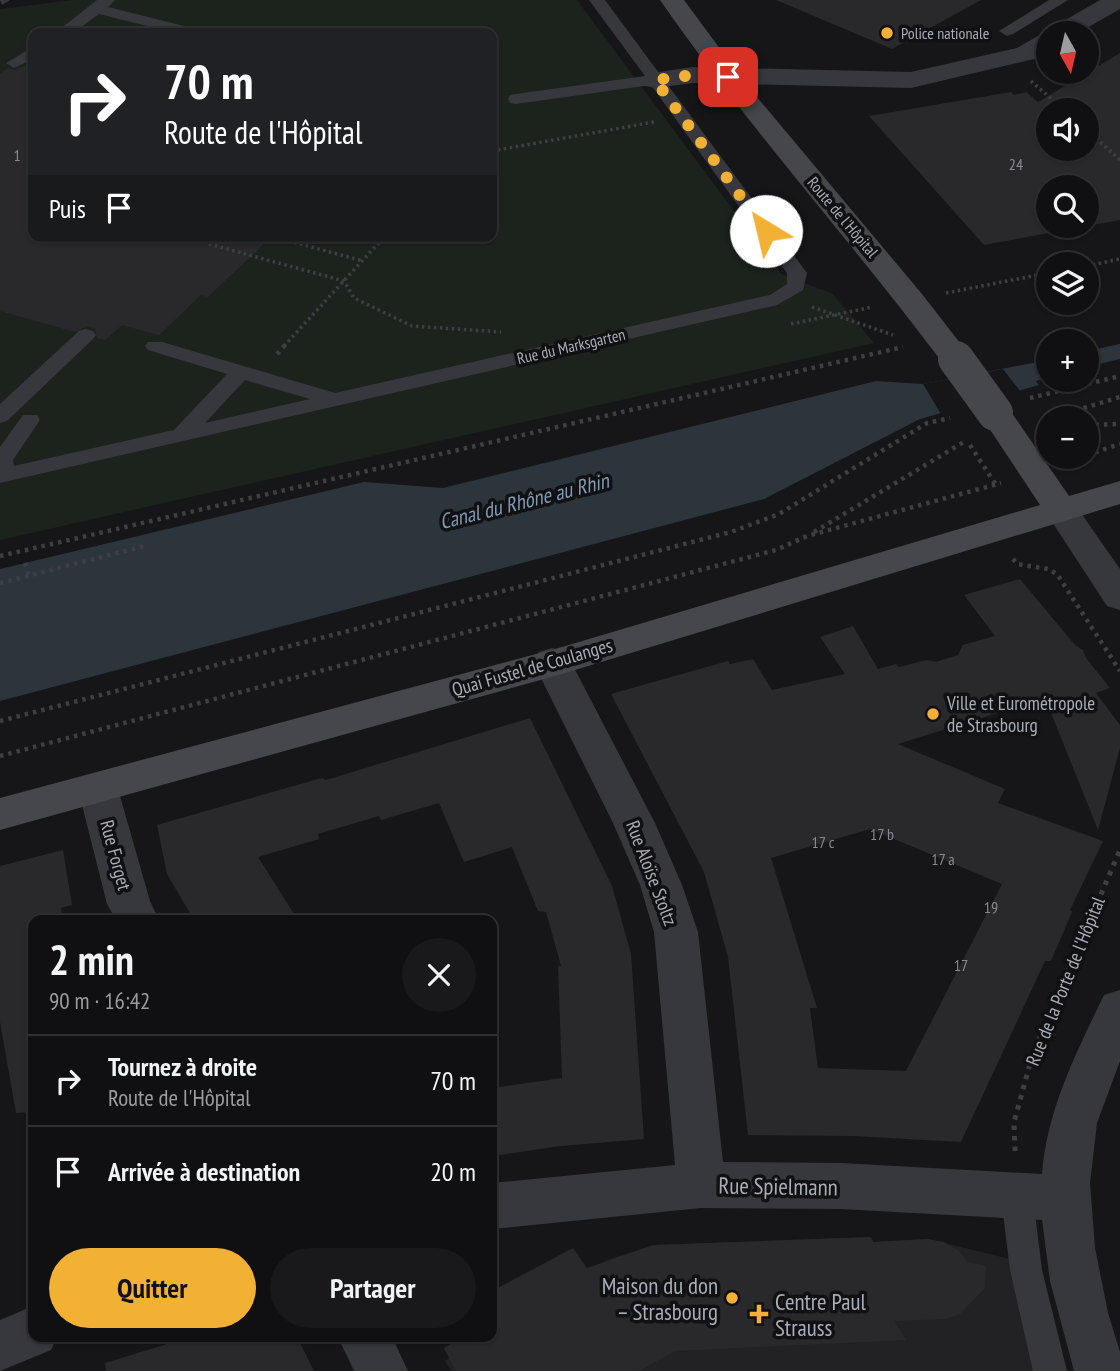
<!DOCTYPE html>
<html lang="fr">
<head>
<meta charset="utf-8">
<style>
  body { margin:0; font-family:"PT Sans Narrow",sans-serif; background:#19191b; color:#f1f3f6; height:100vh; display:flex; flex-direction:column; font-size:26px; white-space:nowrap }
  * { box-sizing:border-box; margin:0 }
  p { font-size:23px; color:#9c9d9f }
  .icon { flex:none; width:38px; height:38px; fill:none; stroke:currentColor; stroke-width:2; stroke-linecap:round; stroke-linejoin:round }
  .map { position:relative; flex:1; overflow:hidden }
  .details { position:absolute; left:28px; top:915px; width:469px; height:427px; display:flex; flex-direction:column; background:#101012; border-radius:14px; box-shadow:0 2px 5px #0004,0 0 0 2px #303032 }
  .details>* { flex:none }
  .guide { position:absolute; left:28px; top:28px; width:469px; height:214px; border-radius:14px; box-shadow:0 2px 5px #0004,0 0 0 2px #303032; background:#202124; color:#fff; overflow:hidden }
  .needle { width:46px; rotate:172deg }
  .fabs { position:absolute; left:1036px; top:21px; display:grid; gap:14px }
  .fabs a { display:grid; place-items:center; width:63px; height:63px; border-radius:50%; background:#101012; box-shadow:0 2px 5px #0004,0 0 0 2px #303032; font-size:35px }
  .pin { position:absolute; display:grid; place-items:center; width:60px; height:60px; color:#fff; margin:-30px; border-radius:14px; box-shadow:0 4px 10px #0006 }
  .me { position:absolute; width:77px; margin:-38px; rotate:324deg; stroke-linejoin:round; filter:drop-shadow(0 0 5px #0008) }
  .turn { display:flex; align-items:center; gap:24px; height:147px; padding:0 21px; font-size:32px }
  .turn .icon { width:91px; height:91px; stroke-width:2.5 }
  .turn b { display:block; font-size:49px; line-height:60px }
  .then { display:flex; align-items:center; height:66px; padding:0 21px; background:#0003; gap:14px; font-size:26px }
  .round { display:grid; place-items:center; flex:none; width:74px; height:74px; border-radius:37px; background:#19191b }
  .headline { display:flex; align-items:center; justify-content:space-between; height:119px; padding:0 21px }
  h1 { font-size:42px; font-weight:600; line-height:52px }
  .primary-button { display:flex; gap:14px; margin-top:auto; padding:14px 21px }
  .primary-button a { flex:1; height:80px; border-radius:42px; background:#f2b134; color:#111; font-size:28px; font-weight:600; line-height:80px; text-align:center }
  .primary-button a+a { background:#19191b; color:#f1f3f6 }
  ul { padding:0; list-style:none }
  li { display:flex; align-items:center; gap:21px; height:91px; padding:0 21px; border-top:2px solid #303032 }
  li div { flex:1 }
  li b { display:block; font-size:26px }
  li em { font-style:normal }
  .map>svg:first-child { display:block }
</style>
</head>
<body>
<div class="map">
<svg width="1120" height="1371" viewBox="0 0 1120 1371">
  <rect width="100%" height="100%" fill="#161618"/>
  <!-- built -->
  <polygon fill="#222225" points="871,1237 873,1242 928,1239 1010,1259 1042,1371 451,1371 445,1361 449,1358 444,1348 461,1337 492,1337 492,1291 574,1249 588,1271 607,1260 654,1245"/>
  <!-- green -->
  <path fill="#1c231d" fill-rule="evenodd" d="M73,0H577L781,274L833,294L874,343L0,540V9ZM33,33H492V236H33Z"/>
  <!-- water -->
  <g fill="#2c353c">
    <polygon points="1120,344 1120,359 1087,367 1087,351"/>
    <polygon points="1048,360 1048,377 1036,381 1039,385 920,419 764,499 0,701 0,569 364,482 443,488 876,381 923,384"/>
  </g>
  <!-- pier -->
  <polygon fill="#161618" points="1003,369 1020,391 941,414 923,384"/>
  <!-- building -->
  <g fill="#29292c" fill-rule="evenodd">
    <polygon points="776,0 981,0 892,49"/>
    <path d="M1120,53V220L984,245L869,116L1011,92L1014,95L1026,92L1038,102ZM1048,110H1087V149H1048ZM1048,187H1087V226H1048Z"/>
    <polygon points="24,66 33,68 33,236 272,236 208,297 201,295 159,335 122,325 105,340 97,338 95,329 87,326 75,332 0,311 0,74 8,68 15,70"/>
    <path d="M1020,579L1075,645L1083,650L1086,658L1110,688L1096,693L1120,725V748L1098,830L1045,698L898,744L1005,789L998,803L1103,841L1070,910L1072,912L1051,961H1045L961,1142L853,1136L748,1135L728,957L704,872L611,694L728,661L730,664L753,659L772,690L845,674L820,637L853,626L878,669L896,664L899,667L927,660L936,662L958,655L963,645L995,636L964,595ZM870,829L1002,884L906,1071L818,1068L810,1008H817L771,858Z"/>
    <polygon points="530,718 612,886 631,954 644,1139 561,1146 492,1156 492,1088 562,1078 558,966 561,966 546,912 538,911 512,847 464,862 439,803 381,820 379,816 318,834 319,839 258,857 298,920 194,920 167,874 157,825 322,778 326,780"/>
    <polygon points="63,850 72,905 61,908 63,920 33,920 33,1112 16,1113 0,1022 0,866"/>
    <polygon points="871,1237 873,1242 928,1239 944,1242 958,1250 968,1262 986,1266 985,1288 960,1314 946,1319 894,1321 906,1340 675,1351 639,1371 456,1371 444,1348 464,1337 492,1337 492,1291 573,1248 587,1268 654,1245"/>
    <polygon points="190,1337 297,1337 314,1371 106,1371 105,1363"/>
  </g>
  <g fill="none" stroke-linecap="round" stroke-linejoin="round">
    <!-- path-far2 -->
    <g stroke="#3d3f44" stroke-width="3.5" stroke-dasharray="2.5 3.5" stroke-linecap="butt">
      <polyline points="1031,81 1064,110"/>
      <polyline points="1087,130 1120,160"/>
      <polyline points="492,151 654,122"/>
      <polyline points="271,236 363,261"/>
      <polyline points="209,244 344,281 354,298 412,326 501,332"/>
      <polyline points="1087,266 1120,259"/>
      <polyline points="946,293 1048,273"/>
      <polyline points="812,307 893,335"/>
      <polyline points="791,324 872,307"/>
      <polyline points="284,346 385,236"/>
    </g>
    <!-- path-far1 -->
    <g stroke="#3d3f44" stroke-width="4.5" stroke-dasharray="3.5 5" stroke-linecap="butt">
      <polyline points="277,354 286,344"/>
      <polyline points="1030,398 1120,376"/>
      <polyline points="1051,418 1120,397"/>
      <polyline points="1087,425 1120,424"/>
      <polyline points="970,445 996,485"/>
      <polyline points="1087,455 1120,444"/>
      <polyline points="1070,461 1081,457"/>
      <polyline points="814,532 967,440"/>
      <polyline points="0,556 903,347"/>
      <polyline points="1013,559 1017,564 1048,569 1057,574 1120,671"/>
      <polyline points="25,563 29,576"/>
      <polyline points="0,583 145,546"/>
      <polyline points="0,721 731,532 779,514 927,423 950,418"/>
      <polyline points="0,756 776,550 807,536 1001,483"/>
    </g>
    <!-- path -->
    <polyline stroke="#3d3f44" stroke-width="5" stroke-dasharray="4.5 6" stroke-linecap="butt" points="1015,1151 1014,1122 1033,1053 1120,850"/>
    <!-- service -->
    <g fill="#37383d" fill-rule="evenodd">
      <polygon points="0,0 10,0 2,5"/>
      <polygon points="97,0 115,0 108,7 200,30 202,33 176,33 99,14 73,33 55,33"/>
      <path d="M589,0H605L804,269L807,273L803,290L777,305L0,483V447L23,415H37L40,420L13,460L14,466L174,430L227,374L148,350L145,346L148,342H162L335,393L770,295L787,284V273L651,85L516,104L510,103L508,99L510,95L516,94L645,76ZM245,380L310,399L205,423Z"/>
      <polygon points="1049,0 1068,0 1013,34 1007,36 999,31"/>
      <polygon points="33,47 33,59 14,68 6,63"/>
      <polygon points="86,329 93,331 96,335 93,339 7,421 0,423 0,404 79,331"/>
      <polygon points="1017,1182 1028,1187 1033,1197 1042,1270 1067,1371 1033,1371 1010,1270 1001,1197 1006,1187"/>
    </g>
    <!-- minor -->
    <g fill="#37383d" fill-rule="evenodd">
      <polygon points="1100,0 1120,0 1120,9 1078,33 1048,33 1048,51 1034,59 911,88 693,83 655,88 646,86 642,80 646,74 693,67 911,72 1017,48"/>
      <polygon points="1062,499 1074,503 1120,569 1120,610 1107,606 1045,511 1050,503"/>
      <path d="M552,648L565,652L571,662L655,823L682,885L698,932L723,1162L841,1163L1042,1174C1047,1110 1076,1053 1104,995L1120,990V1061L1097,1123L1090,1183L1095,1248L1108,1313L1120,1352V1371H1074L1050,1281L1042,1220L841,1209L701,1208L492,1229V1183L675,1165L654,932L640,885L613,823L533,662L539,652Z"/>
      <polygon points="98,773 112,778 118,789 150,901 159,920 116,920 107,904 78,789 84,778"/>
      <polygon points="33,1306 33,1337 57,1337 51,1350 0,1371 0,1320"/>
      <polygon points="338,1337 392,1337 408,1371 354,1371"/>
    </g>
    <!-- secondary -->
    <g fill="#45474d" fill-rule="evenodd">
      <path d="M660,0H684L746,84L922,294L967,352L972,359L967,366L956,369L945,366C852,242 748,127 660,0Z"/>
      <polygon points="995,403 1007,406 1069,496 1120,481 1120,504 562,674 0,830 0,798 562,647 1040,505 979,413 983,406"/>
    </g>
    <!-- secondary-bridge -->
    <polyline stroke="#45474d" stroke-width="36" points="956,359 995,413"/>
  </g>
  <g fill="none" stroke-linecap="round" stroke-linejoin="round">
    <!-- route -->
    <polyline stroke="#f2b134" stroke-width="12" stroke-dasharray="0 21.6" points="728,77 693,75 655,80 766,231"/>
  </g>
  <!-- markers -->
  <g fill="#f2b134" stroke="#111113" stroke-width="2.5">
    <circle cx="887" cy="33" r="7"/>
    <circle cx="933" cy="714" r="7"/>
    <circle cx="732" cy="1298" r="7"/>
    <path d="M755.5 1303.5h7v7h7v7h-7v7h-7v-7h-7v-7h7z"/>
  </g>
  <g text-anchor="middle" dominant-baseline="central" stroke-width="7" stroke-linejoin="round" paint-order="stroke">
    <!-- far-poi labels -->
    <g font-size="16" fill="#a8adb8" stroke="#111113" text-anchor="start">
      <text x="901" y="33">Police nationale</text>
    </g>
    <!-- number labels -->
    <g font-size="16" fill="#888b94">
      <text x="17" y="155">1</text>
      <text x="1016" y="164">24</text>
      <text x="882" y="834">17 b</text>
      <text x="823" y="842">17 c</text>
      <text x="943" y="859">17 a</text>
      <text x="991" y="907">19</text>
      <text x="961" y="965">17</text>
    </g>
    <!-- far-street labels -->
    <g font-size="16" fill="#a8adb8" stroke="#111113">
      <text transform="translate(843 217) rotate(50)">Route de l'Hôpital</text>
      <text transform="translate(571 346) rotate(-13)">Rue du Marksgarten</text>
    </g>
    <!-- street labels -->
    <g font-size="19" fill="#a8adb8" stroke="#111113">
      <text transform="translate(532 667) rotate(-16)">Quai Fustel de Coulanges</text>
      <text transform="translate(116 855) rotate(75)">Rue Forget</text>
      <text transform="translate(652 873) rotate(69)">Rue Aloïse Stoltz</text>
      <text transform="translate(1065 981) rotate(-68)">Rue de la Porte de l'Hôpital</text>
    </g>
    <!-- poi labels -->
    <g font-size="19" fill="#a8adb8" stroke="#111113" text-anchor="start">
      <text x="947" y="703">Ville et Eurométropole<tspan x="947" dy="22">de Strasbourg</tspan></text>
    </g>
    <!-- water labels -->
    <g font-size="21" font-style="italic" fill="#7f9bb3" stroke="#111113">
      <text transform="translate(524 501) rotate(-14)">Canal du Rhône au Rhin</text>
    </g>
    <!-- near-street labels -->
    <g font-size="23" fill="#a8adb8" stroke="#111113">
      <text transform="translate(778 1186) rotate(1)">Rue Spielmann</text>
    </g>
    <!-- near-poi labels -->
    <g font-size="23" fill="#a8adb8" stroke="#111113" text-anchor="end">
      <text x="718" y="1285">Maison du don<tspan x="718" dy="26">– Strasbourg</tspan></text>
      <text x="775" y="1301" text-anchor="start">Centre Paul<tspan x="775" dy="26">Strauss</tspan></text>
    </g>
  </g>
</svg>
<div class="fabs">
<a><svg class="needle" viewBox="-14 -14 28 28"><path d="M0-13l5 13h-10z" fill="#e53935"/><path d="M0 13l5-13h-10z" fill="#9c9d9f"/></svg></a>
<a><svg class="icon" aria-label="sound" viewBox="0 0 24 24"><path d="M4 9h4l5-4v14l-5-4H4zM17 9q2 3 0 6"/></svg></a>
<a><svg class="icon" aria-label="search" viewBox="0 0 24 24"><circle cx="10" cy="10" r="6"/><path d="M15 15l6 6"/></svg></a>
<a><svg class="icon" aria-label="layers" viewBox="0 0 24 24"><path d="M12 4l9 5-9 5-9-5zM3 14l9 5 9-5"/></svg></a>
<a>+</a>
<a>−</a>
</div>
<div class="pin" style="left:728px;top:77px;background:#d93025"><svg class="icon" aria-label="arrive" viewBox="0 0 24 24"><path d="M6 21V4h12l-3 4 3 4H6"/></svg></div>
<svg class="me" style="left:766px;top:231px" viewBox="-20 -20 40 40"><circle r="19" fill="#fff"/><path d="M0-13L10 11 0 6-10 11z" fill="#f2b134"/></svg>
<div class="guide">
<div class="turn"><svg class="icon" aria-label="right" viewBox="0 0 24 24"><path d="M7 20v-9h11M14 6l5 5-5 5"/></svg><div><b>70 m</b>Route de l'Hôpital</div></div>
<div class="then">Puis<svg class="icon" aria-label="arrive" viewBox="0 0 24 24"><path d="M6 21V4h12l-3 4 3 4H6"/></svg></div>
</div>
<section class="details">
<div class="headline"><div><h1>2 min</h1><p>90 m · 16:42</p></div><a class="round"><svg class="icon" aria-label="close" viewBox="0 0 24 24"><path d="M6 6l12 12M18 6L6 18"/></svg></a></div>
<ul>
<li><svg class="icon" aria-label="right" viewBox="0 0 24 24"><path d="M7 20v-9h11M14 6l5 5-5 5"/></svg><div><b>Tournez à droite</b><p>Route de l'Hôpital</p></div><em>70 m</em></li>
<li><svg class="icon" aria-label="arrive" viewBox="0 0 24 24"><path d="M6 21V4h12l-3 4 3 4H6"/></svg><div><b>Arrivée à destination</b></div><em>20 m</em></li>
</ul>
<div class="primary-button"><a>Quitter</a><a>Partager</a></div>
</section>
</div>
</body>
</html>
